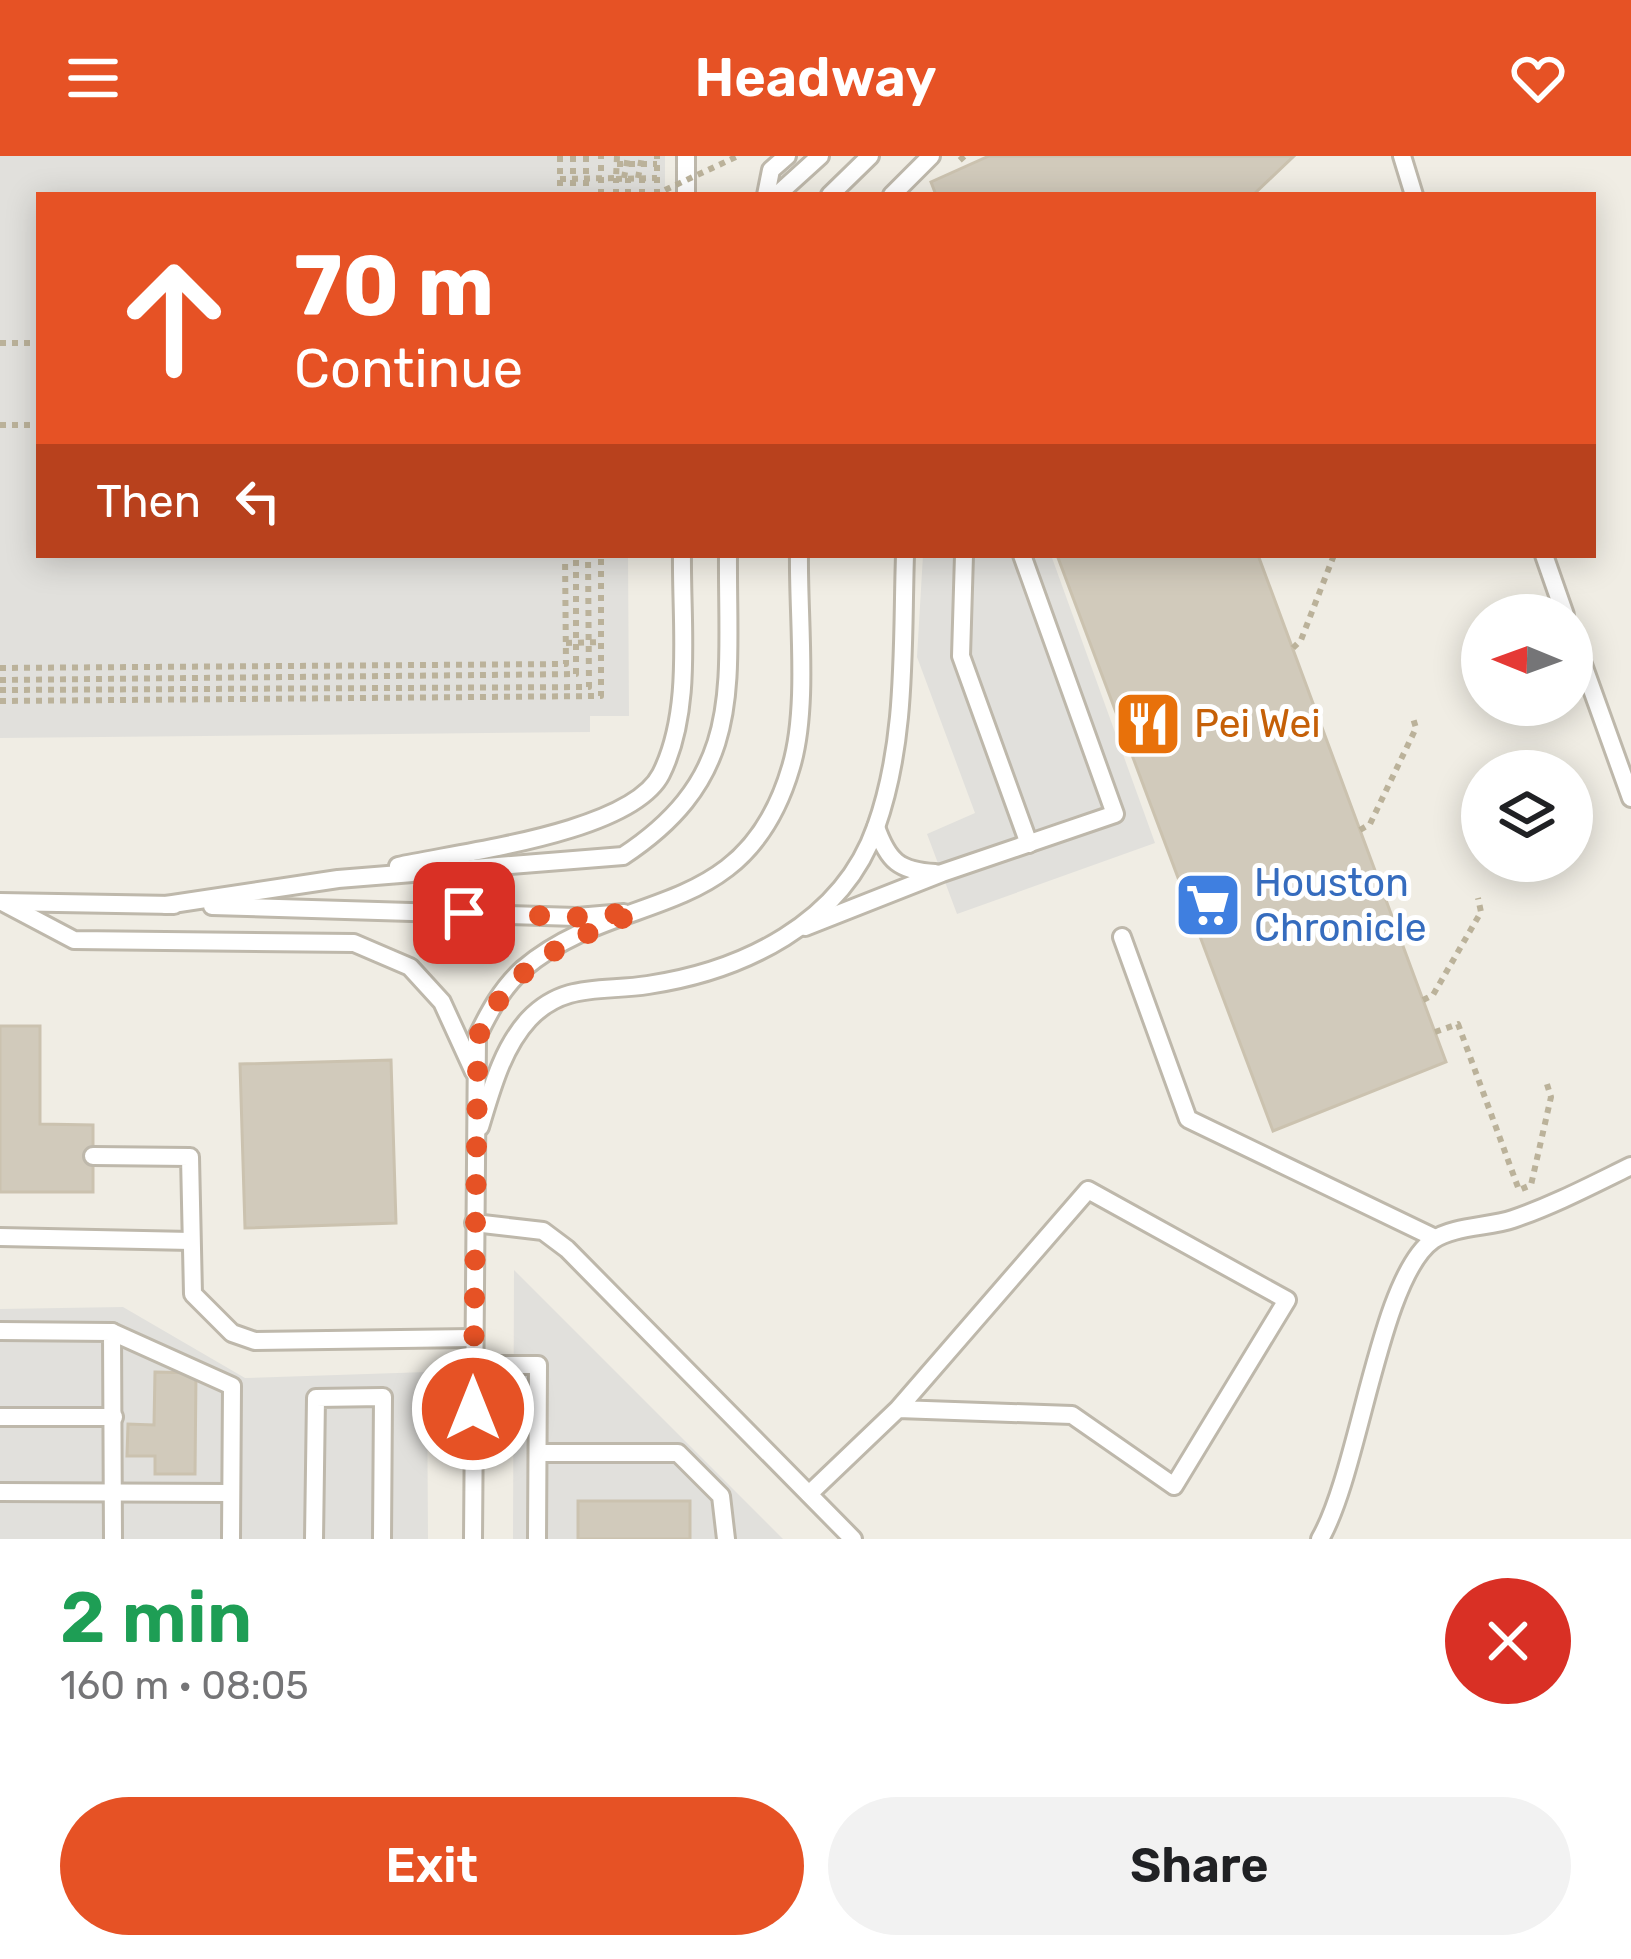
<!DOCTYPE html>
<html lang="en">
<head>
<meta charset="utf-8">
<style>
  body { margin:0; font-family:Rubik,sans-serif; background:#f2f2f2; color:#202124; height:100vh; display:flex; flex-direction:column; font-size:45px; white-space:nowrap }
  * { box-sizing:border-box; margin:0 }
  p { font-size:39px; color:#757577 }
  .icon { flex:none; width:66px; height:66px; fill:none; stroke:currentColor; stroke-width:2; stroke-linecap:round; stroke-linejoin:round }
  .map { position:relative; height:1383px; overflow:hidden }
  .sheet { display:flex; flex-direction:column; background:#fff; flex:1 }
  .sheet>* { flex:none }
  .banner { position:absolute; left:36px; top:36px; width:1560px; height:366px; border-radius:0px; box-shadow:0 6px 30px #0003; background:#e65225; color:#fff; overflow:hidden }
  .needle { width:78px; rotate:271deg }
  .controls { position:absolute; left:1461px; top:438px; display:grid; gap:24px }
  .controls a { display:grid; place-items:center; width:132px; height:132px; border-radius:50%; background:#fff; box-shadow:0 6px 30px #0003; font-size:60px }
  .pin { position:absolute; display:grid; place-items:center; width:102px; height:102px; color:#fff; margin:-51px; border-radius:24px; box-shadow:0 6px 18px #0006 }
  .me { position:absolute; width:132px; margin:-66px; rotate:0deg; stroke-linejoin:round; filter:drop-shadow(0 0 9px #0008) }
  .turn { display:flex; align-items:center; gap:42px; height:252px; padding:0 60px; font-size:54px }
  .turn .icon { width:156px; height:156px; stroke-width:2.5 }
  .turn b { display:block; font-size:84px; line-height:102px }
  .then { display:flex; align-items:center; height:114px; padding:0 60px; background:#0003; gap:24px; font-size:45px }
  .round { display:grid; place-items:center; flex:none; width:126px; height:126px; border-radius:63px; background:#f2f2f2 }
  .headline { display:flex; align-items:center; justify-content:space-between; height:204px; padding:0 60px }
  h1 { font-size:72px; font-weight:600; line-height:90px; color:#1e9e55 }
  .cta { display:flex; gap:24px; margin-top:auto; padding:24px 60px }
  .cta a { flex:1; height:138px; border-radius:72px; background:#e65225; color:#fff; font-size:48px; font-weight:600; line-height:138px; text-align:center }
  .cta a+a { background:#f2f2f2; color:#202124 }
  header { display:flex; justify-content:space-between; align-items:center; height:156px; padding:0 60px; background:#e65225; color:#fff; font-size:54px; font-weight:600 }
  .map>svg:first-child { display:block }
</style>
</head>
<body>
<header><svg class="icon" aria-label="menu" viewBox="0 0 24 24"><path d="M4 6h16M4 12h16M4 18h16"/></svg>Headway<svg class="icon" aria-label="heart" viewBox="0 0 24 24"><path d="M12 20l-8-8c-3-5 5-10 8-4 3-6 11-1 8 4z"/></svg></header>
<div class="map">
<svg width="1631" height="1383" viewBox="0 0 1631 1383">
  <rect width="100%" height="100%" fill="#f0ede4"/>
  <!-- parking -->
  <g fill="#e1e0dc">
    <polygon points="0,0 665,0 665,39 39,39 39,399 628,399 629,560 590,560 590,576 0,582"/>
    <polygon points="923,399 1051,399 1155,687 957,758 927,678 975,657 917,501"/>
    <polygon points="514,1114 783,1383 513,1383"/>
    <polygon points="123,1151 245,1222 427,1216 428,1383 0,1383 0,1153"/>
  </g>
  <!-- building -->
  <g fill="#d1cabb" stroke="#cbc2af" stroke-width="3">
    <polygon points="989,0 1294,0 1253,39 936,39 931,26"/>
    <polygon points="1057,399 1258,399 1446,906 1273,975"/>
    <polygon points="0,870 40,870 40,968 93,969 93,1036 0,1036"/>
    <polygon points="391,904 396,1067 245,1072 240,908"/>
    <polygon points="155,1216 196,1217 195,1318 155,1318 155,1300 127,1300 128,1268 154,1269"/>
    <rect x="578" y="1345" width="112" height="38"/>
  </g>
  <g fill="none" stroke-linecap="round" stroke-linejoin="round">
    <defs>
      <g id="lane">
        <polyline points="1402,0 1414,39"/>
        <polyline points="686,39 686,0"/>
        <polyline points="766,39 771,14 787,0"/>
        <polyline points="777,39 820,0"/>
        <polyline points="830,39 870,0"/>
        <polyline points="892,39 931,0"/>
        <polyline points="964,399 961,500 1029,688"/>
        <polyline points="1544,399 1565,459"/>
        <polyline points="1572,478 1631,642"/>
        <path d="M876,671C888,705 899,715 935,717"/>
        <path d="M398,710C461,696 631,677 661,618C693,554 681,468 682,399"/>
        <polyline points="0,746 174,749"/>
        <polyline points="4,747 74,784 354,787 410,811 442,846 474,916"/>
        <path d="M166,749L338,723L623,700C746,619 727,531 728,399"/>
        <polyline points="212,750 577,761 624,757"/>
        <polyline points="805,771 942,717 1115,658 1022,399"/>
        <polyline points="1122,781 1188,963 1435,1082"/>
        <path d="M480,971C491,935 502,892 529,863C564,826 603,836 648,829C742,815 842,768 876,671C907,584 902,489 905,399"/>
        <polyline points="93,1000 190,1001 193,1138 232,1177 255,1185 473,1182"/>
        <polyline points="474,1067 543,1075 567,1093 853,1383"/>
        <polyline points="0,1081 191,1085"/>
        <polyline points="0,1175 112,1176 113,1383"/>
        <polyline points="112,1176 232,1230 231,1383"/>
        <polyline points="473,1209 538,1209 537,1383"/>
        <polyline points="0,1261 114,1261"/>
        <polyline points="538,1297 678,1297 721,1340 726,1383"/>
        <polyline points="0,1336 231,1337"/>
        <polyline points="809,1338 898,1253 1088,1034 1287,1144 1174,1330 1072,1259 898,1253"/>
        <polyline points="314,1383 316,1242 383,1241 382,1383"/>
        <path d="M473,1383L477,881C489,856 502,832 523,813C620,731 745,769 791,611C809,551 798,462 799,399"/>
        <path d="M1320,1383C1360,1314 1379,1122 1433,1084C1453,1070 1490,1071 1513,1063C1554,1049 1592,1029 1631,1010"/>
      </g>
    </defs>
    <!-- lane casing -->
    <use href="#lane" stroke="#beb8ab" stroke-width="22"/>
    <!-- path -->
    <g stroke="#bbb29a" stroke-width="6" stroke-dasharray="6 6" stroke-linecap="butt">
      <polyline points="560,0 560,39"/>
      <polyline points="573,0 573,39"/>
      <polyline points="586,0 586,39"/>
      <polyline points="960,0 968,9"/>
      <polyline points="617,8 657,8"/>
      <polyline points="624,22 628,0"/>
      <polyline points="638,22 642,0"/>
      <polyline points="560,23 616,22 617,0"/>
      <polyline points="616,23 657,22 657,0"/>
      <polyline points="601,39 601,0"/>
      <polyline points="616,39 616,22"/>
      <polyline points="628,39 628,22"/>
      <polyline points="642,39 642,22"/>
      <polyline points="657,39 657,22"/>
      <polyline points="0,187 39,187"/>
      <polyline points="0,269 39,269"/>
      <polyline points="566,487 601,486"/>
      <polyline points="1293,492 1301,484 1334,399"/>
      <polyline points="0,512 566,508 565,399"/>
      <polyline points="0,524 576,518 576,399"/>
      <polyline points="0,534 589,531 588,399"/>
      <polyline points="0,545 601,540 601,399"/>
      <polyline points="1360,674 1370,668 1416,572 1412,559"/>
      <polyline points="1423,844 1433,839 1481,756 1478,742"/>
      <polyline points="1435,876 1458,868 1519,1034 1531,1029 1551,941 1546,925"/>
    </g>
    <!-- lane -->
    <use href="#lane" stroke="#fff" stroke-width="16"/>
    <!-- path-bridge -->
    <polyline stroke="#bbb29a" stroke-width="6" stroke-dasharray="6 6" stroke-linecap="butt" points="665,34 738,0"/>
  </g>
  <g fill="none" stroke-linecap="round" stroke-linejoin="round">
    <!-- route -->
    <path stroke="#e65225" stroke-width="21" stroke-dasharray="0 37.8" d="M464,757L577,761L637,756C564,788 513,805 478,881L473,1253"/>
  </g>
  <!-- icons -->
  <defs>
    <symbol id="restaurant-square" viewBox="-11 -11 22 22"><rect x="-9" y="-9" width="18" height="18" rx="4" fill="#e8710a" stroke="#fff"/><path d="M-5-6h1v4h1v-4h1v4h1v-4h1v5L-1.5 .5V6h-2V.5L-5-1ZM5-6V6H3V1.5H1.5Q1.5-4 5-6Z" fill="#fff"/></symbol>
    <symbol id="supermarket-square" viewBox="-11 -11 22 22"><rect x="-9" y="-9" width="18" height="18" rx="4" fill="#3f7fe0" stroke="#fff"/><path d="M-6-5.5h2.5l.6 2H6L4.5 2H-2.5L-4.4-4H-6ZM-1.5 3.2a1.3 1.3 0 1 0 .1 0ZM3 3.2a1.3 1.3 0 1 0 .1 0Z" fill="#fff"/></symbol>
  </defs>
  <g fill-rule="evenodd">
    <use href="#restaurant-square" x="1110" y="530" width="76" height="76"/>
    <use href="#supermarket-square" x="1170" y="711" width="76" height="76"/>
  </g>
  <g text-anchor="middle" dominant-baseline="central" stroke-width="10" stroke-linejoin="round" paint-order="stroke">
    <!-- food labels -->
    <g font-size="39" fill="#c56008" stroke="#fff" text-anchor="start">
      <text x="1194" y="568">Pei Wei</text>
    </g>
    <!-- shop labels -->
    <g font-size="39" fill="#366cbe" stroke="#fff" text-anchor="start">
      <text x="1254" y="727">Houston<tspan x="1254" dy="45">Chronicle</tspan></text>
    </g>
  </g>
</svg>
<div class="controls">
<a><svg class="needle" viewBox="-14 -14 28 28"><path d="M0-13l5 13h-10z" fill="#e53935"/><path d="M0 13l5-13h-10z" fill="#757577"/></svg></a>
<a><svg class="icon" aria-label="layers" viewBox="0 0 24 24"><path d="M12 4l9 5-9 5-9-5zM3 14l9 5 9-5"/></svg></a>
</div>
<div class="pin" style="left:464px;top:757px;background:#d93025"><svg class="icon" aria-label="arrive" viewBox="0 0 24 24"><path d="M6 21V4h12l-3 4 3 4H6"/></svg></div>
<svg class="me" style="left:473px;top:1253px" viewBox="-20 -20 40 40"><circle r="17" fill="#e65225" stroke="#fff" stroke-width="3"/><path d="M0-11L8 9 0 5-8 9z" fill="#fff"/></svg>
<div class="banner">
<div class="turn"><svg class="icon" aria-label="ahead" viewBox="0 0 24 24"><path d="M12 20V5M6 11l6-6 6 6"/></svg><div><b>70 m</b>Continue</div></div>
<div class="then">Then<svg class="icon" aria-label="left" viewBox="0 0 24 24"><path d="M17 20v-9H6M10 6l-5 5 5 5"/></svg></div>
</div>
</div>
<section class="sheet">
<div class="headline"><div><h1>2 min</h1><p>160 m · 08:05</p></div><a class="round" style="background:#d93025;color:#fff"><svg class="icon" aria-label="close" viewBox="0 0 24 24"><path d="M6 6l12 12M18 6L6 18"/></svg></a></div>
<div class="cta"><a>Exit</a><a>Share</a></div>
</section>
</body>
</html>
